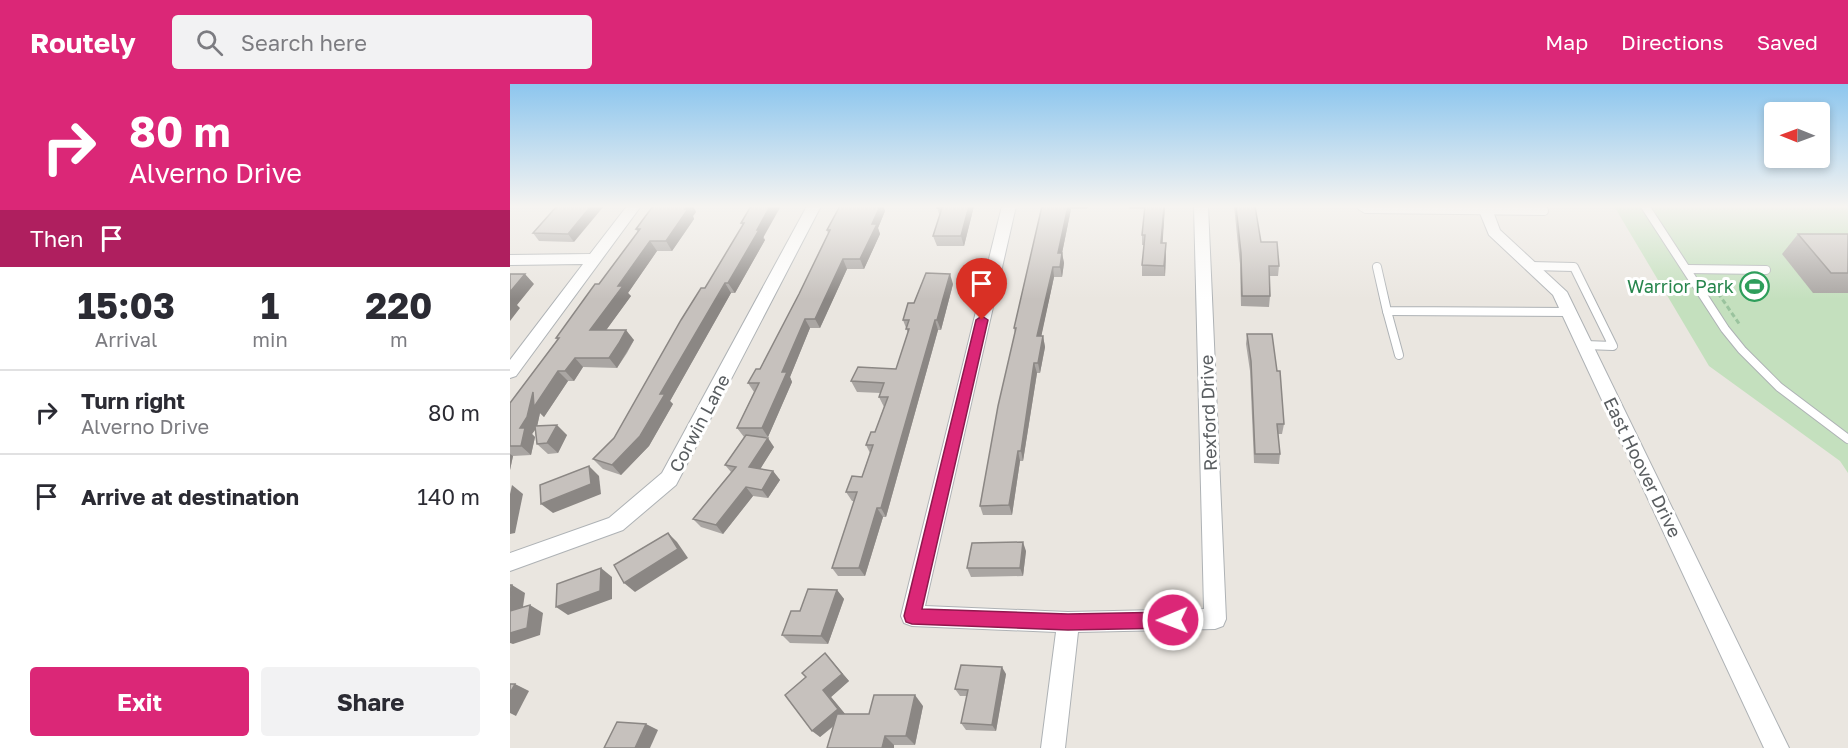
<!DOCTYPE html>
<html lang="en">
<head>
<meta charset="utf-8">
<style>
  body { margin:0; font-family:"Golos Text",sans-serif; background:#f2f2f3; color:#2b2b33; height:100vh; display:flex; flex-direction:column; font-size:22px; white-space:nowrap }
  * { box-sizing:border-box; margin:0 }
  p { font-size:20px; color:#7c7c81 }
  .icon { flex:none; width:33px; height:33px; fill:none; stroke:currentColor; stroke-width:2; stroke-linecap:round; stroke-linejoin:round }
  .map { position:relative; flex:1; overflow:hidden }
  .details { display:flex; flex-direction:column; background:#fff; width:510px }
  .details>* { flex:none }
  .guide { background:#db2777; color:#fff; overflow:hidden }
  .needle { width:39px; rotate:271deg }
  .fabs { position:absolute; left:1254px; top:18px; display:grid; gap:12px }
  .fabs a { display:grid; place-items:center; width:66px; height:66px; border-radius:6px; background:#fff; box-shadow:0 3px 9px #0003; font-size:30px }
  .pin { position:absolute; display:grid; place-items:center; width:51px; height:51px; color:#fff; margin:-62px -26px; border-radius:50% 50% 50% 0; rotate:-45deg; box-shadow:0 0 6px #0007 }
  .pin .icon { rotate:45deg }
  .me { position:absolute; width:66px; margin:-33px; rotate:269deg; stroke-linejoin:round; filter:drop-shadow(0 0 4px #0008) }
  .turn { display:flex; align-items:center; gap:21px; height:126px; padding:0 30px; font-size:27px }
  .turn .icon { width:78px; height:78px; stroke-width:2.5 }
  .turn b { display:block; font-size:42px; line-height:51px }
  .then { display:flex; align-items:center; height:57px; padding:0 30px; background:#0003; gap:12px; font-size:22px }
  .eta { display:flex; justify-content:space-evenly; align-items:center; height:102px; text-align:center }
  .eta b { font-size:36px; font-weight:700; line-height:42px }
  .cta { display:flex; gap:12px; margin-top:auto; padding:12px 30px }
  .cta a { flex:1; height:69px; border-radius:6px; background:#db2777; color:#fff; font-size:24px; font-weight:700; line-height:69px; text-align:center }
  .cta a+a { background:#f2f2f3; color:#2b2b33 }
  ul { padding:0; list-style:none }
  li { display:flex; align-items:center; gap:18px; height:84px; padding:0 30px; border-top:2px solid #e1e1e2 }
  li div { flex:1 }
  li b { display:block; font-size:22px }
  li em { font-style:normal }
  header { display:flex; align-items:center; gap:36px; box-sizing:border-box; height:84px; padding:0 30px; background:#db2777; color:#fff }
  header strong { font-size:28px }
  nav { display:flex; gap:33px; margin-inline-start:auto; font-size:21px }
  .search { width:420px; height:54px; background:#f2f2f3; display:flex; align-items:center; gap:15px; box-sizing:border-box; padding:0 21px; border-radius:6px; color:#7c7c81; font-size:22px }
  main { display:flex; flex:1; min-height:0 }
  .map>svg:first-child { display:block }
</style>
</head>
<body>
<header>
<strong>Routely</strong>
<div class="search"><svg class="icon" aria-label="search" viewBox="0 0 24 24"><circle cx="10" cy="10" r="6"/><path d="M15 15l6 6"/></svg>Search here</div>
<nav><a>Map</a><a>Directions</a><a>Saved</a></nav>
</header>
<main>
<section class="details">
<div class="guide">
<div class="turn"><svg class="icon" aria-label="right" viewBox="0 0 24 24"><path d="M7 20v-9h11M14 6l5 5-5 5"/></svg><div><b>80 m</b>Alverno Drive</div></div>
<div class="then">Then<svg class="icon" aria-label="arrive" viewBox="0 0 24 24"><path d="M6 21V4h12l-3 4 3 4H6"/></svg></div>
</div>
<div class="eta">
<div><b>15:03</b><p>Arrival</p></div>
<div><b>1</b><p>min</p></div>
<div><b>220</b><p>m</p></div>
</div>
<ul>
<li><svg class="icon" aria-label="right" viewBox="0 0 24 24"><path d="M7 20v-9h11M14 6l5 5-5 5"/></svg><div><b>Turn right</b><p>Alverno Drive</p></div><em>80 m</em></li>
<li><svg class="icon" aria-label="arrive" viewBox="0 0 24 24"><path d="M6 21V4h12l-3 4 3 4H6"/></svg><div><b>Arrive at destination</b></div><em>140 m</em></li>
</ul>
<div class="cta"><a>Exit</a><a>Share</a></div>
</section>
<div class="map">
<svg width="1338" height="664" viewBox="0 0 1338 664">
  <rect width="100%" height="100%" fill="#eae6e0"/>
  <!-- green -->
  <polygon fill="#c4e0be" points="1104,122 1338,122 1338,389 1330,377 1199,282"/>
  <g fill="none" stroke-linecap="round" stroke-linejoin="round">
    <defs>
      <g id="service">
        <polyline points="851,122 856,125 1034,127 1032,122"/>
        <polyline points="1135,122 1215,245 1232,266 1269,303 1338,355"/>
        <polyline points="1021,182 1064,183 1103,262 1075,261"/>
        <polyline points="867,183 877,227 1059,228"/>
        <polyline points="1177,185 1256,186"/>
        <polyline points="877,227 889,271"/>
      </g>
      <g id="minor">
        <polygon points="117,122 131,122 6,292 0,294 0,276 73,180 0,181 0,171 80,170"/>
        <polygon points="297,122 311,122 166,401 113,446 0,487 0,469 99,434 152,389"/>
        <polygon points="492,122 506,122 415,522 558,528 694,525 684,122 698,122 716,535 713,542 705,545 568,548 555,664 531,664 546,548 402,542 394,539 391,532"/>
        <polygon points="967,122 981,122 990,146 1057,208 1279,664 1254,664 1043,211 979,151"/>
      </g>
    </defs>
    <!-- service casing -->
    <use href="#service" stroke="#aeb2b5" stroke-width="10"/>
    <!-- minor casing -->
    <use href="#minor" stroke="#aeb2b5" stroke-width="2"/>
    <!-- path -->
    <polyline stroke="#9ac39e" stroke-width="3" stroke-dasharray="5 3" stroke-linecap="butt" points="1208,209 1230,241"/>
    <!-- service -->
    <use href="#service" stroke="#fff" stroke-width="8"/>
    <!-- minor -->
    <use href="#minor" fill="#fff" fill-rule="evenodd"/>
  </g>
  <!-- wall -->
  <g fill="#aaa6a3">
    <polygon points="47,122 64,158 29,157 23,149"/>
    <polygon points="143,122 183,122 186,128 183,132 184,135 162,167 147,167 118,209 121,212 96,246 124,256 117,269 107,284 73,283 64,297 58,297 34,333 30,329 27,342 57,351 48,369 38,370 27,360 25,346 22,350 25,353 21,371 3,372 0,386 0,319 47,256 46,254 89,200 128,149 126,145"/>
    <polygon points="241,122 255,156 225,209 221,209 160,317 163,320 139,362 111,391 93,385 83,375 104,354 233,142 231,139"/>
    <polygon points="330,122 373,122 375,127 368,144 370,150 354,185 337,185 310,244 300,244 280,293 282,298 258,353 246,353 264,363 250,385 263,387 270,396 258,414 243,412 213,450 191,443 183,435 221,388 215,381 234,353 227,344 244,308 238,299 250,285 289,210 318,150 317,146"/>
    <polygon points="464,122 454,162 427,162 423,152 430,132 427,124"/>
    <polygon points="532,122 578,122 577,125 561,125 552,169 554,179 552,193 544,193 531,252 533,252 535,263 530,289 527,289 513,377 510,377 502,431 473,431 470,422 505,249 504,244"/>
    <polygon points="619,122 655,122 652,159 656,169 655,192 632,192 632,181 634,161 632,161 632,151 635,125 619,125"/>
    <polygon points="724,122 745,122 751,158 769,182 768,192 759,192 760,212 759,223 731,222 730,180"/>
    <polygon points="1288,150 1338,150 1338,209 1303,209 1272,170"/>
    <polygon points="443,200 431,246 428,246 376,433 373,433 355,492 328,492 322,484 344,417 342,417 336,408 352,393 360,369 356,361 365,348 374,323 369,313 371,309 347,308 341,297 386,285 398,249 393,236 404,219"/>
    <polygon points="737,250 774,340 772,350 768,350 770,370 769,380 744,379 740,287 736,260"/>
    <polygon points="516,467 513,492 461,493 457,484"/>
    <polygon points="327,506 334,515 318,560 280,559 272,551 290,527"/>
    <polygon points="315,569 339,597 321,613 335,630 359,630 413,622 405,661 384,661 384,664 317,664 324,642 310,653 296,593"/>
    <polygon points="496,590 486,647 456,646 451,639 457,612 450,612 445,605"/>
  </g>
  <!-- shaded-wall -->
  <g fill="#8b8784">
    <polygon points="81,122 94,122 64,158 58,150"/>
    <polygon points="176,122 183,122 186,128 183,132 184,135 162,167 156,157 175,125"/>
    <polygon points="260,122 271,122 253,154 255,156 225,209 218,199"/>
    <polygon points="370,122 373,122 375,127 368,144 370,150 354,185 350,175 362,140"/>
    <polygon points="459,122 464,122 454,162 451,152"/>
    <polygon points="558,122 560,122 561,125 550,179 548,169"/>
    <polygon points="654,122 655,122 652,169 651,159"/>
    <polygon points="140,157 147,167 118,209 121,212 89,256 80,246 108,202"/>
    <polygon points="656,159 656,169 655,192 654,182"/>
    <polygon points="552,169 554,179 552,193 550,183"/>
    <polygon points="333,175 337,185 310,244 305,235"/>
    <polygon points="543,183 544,193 529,263 527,252"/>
    <polygon points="15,190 24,200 7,221 10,224 0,237 0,208"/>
    <polygon points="440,190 443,200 431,246 427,236"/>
    <polygon points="215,199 221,209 160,317 163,320 139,362 111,391 102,381 150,310"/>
    <polygon points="295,235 300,244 280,293 282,298 258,353 252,344 272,288"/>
    <polygon points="425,236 428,246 376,433 371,424"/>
    <polygon points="116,246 124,256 107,284 99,274"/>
    <polygon points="533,252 535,263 530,289 528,279"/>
    <polygon points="65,274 73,283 64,297 55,287"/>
    <polygon points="524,279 527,289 513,377 511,367"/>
    <polygon points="48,287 58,297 34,333 30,329 27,343 22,350 25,353 21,371 11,362 10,344 23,308"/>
    <polygon points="47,341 57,351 48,369 37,359"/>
    <polygon points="258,354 264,363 246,392 239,383"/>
    <polygon points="508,367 510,377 502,431 499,421"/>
    <polygon points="0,370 3,372 0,386"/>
    <polygon points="79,382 89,392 91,410 43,429 31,420"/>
    <polygon points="263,387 270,396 258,414 252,406"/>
    <polygon points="2,401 13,410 5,449 0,450 0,410"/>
    <polygon points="236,403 243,412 213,450 206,441"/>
    <polygon points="367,424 373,433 355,492 349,484"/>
    <polygon points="158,449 167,458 178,474 125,508 114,499"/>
    <polygon points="513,458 516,467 513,492 510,484"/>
    <polygon points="91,484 102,493 102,515 58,531 46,523"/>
    <polygon points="2,501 15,509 11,536 0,529 0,514"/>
    <polygon points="327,506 334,515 318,560 311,552"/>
    <polygon points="20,521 33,529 30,551 3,560 0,559 0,549"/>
    <polygon points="315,569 339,597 321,613 336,631 310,653 302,647 313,606"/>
    <polygon points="492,583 496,590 486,647 482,641"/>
    <polygon points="5,600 19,607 6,632 0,629 0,609"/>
    <polygon points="405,611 413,622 405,661 396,652"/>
    <polygon points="136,640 148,646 140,664 125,664"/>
    <polygon points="375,652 384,661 384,664 372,664"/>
  </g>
  <!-- building -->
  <g fill="#c6c1bd" stroke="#8b8784" stroke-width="1.5">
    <polygon points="47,122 81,122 58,150 23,149"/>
    <polygon points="143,122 177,122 175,125 178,125 156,157 140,157 108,202 113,202 80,246 116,246 109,259 99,274 65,274 55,287 48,287 24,323 23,308 17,333 10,344 15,344 11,362 0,362 0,319 49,254 46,254 85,200 89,200 130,145 126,145"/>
    <polygon points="241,122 260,122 247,146 249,146 218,199 215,199 150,310 155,310 130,352 102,381 83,375 104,354 171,236 191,204 195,204 234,139 231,139"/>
    <polygon points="330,122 370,122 362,140 367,140 350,175 333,175 305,235 295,235 272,288 277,288 252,344 227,344 249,299 238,299 246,285 250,285 289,210 320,146 317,146"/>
    <polygon points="428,122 459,122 451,152 423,152 432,124 427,124"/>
    <polygon points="532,122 558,122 548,169 552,169 550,183 543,183 527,252 533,252 528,279 524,279 511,367 508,367 499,421 470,422 488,322 506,244 504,244"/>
    <polygon points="635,122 654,122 651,159 656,159 654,182 632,181 635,151 632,151"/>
    <polygon points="726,122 745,122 751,158 767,158 769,182 759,182 760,212 732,212 731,169"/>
    <polygon points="1288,150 1338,150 1338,189 1321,189"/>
    <polygon points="416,189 440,190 427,236 425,236 371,424 367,424 349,484 322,484 347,408 336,408 342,392 352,393 363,361 356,361 361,348 365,348 378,313 369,313 374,299 341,297 348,283 386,285 399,245 396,245 399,236 393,236 398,219 404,219"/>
    <polygon points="0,190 15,190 0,208"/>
    <polygon points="737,250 762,250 767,287 770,287 774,340 767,340 770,370 745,370 741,277"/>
    <polygon points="47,341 37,359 27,360 25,342"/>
    <polygon points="236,351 258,354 239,383 263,387 252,406 236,403 206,441 183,435 226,383 215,381"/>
    <polygon points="79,382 81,400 31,420 30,401"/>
    <polygon points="158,449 168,465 114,499 104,481"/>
    <polygon points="513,458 510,484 457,484 462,459"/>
    <polygon points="91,484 90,507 46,523 47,500"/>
    <polygon points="0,501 2,501 0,514"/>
    <polygon points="298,505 327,506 311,552 272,551 281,527 290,527"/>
    <polygon points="20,521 17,544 0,549 0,527"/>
    <polygon points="315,569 332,590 313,606 328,625 302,647 275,611 296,593 292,589"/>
    <polygon points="451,581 492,583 482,641 451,639 458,606 445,605"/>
    <polygon points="0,600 5,600 0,609"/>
    <polygon points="364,611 405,611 396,652 375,652 372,664 317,664 327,630 359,630"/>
    <polygon points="107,638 136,640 125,664 94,664"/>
  </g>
  <!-- sky -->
  <linearGradient id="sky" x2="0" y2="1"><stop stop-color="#8dc6ee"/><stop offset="0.57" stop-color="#f6f4f1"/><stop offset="1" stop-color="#f6f4f1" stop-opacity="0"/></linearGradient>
  <rect width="1338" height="215" fill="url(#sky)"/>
  <!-- route -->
  <polygon fill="#db2777" stroke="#8e194d" stroke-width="1.5" points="472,232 478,236 412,525 558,530 663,528 669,530 672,536 669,541 663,544 558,546 402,540 396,538 394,532 466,236"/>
  <!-- icons -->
  <defs>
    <symbol id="stadium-ring" viewBox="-11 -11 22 22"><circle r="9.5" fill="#fff" stroke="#2e9e5b" stroke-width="1.5"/><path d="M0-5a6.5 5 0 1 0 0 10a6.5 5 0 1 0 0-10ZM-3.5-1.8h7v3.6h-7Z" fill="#2e9e5b"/></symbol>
  </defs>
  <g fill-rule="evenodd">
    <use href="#stadium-ring" x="1228" y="186" width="33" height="33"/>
  </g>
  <g text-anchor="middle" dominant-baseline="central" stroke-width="6" stroke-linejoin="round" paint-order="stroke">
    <!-- leisure labels -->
    <g font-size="18" fill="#27864d" stroke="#fff" text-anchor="end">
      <text x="1224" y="202">Warrior Park</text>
    </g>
    <!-- street labels -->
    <g font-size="18" fill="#595d60" stroke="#fff">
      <text transform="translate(698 329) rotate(-92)">Rexford Drive</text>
      <text transform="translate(189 339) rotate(-62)">Corwin Lane</text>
      <text transform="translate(1133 383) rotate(64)">East Hoover Drive</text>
    </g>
  </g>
</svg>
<div class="fabs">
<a><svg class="needle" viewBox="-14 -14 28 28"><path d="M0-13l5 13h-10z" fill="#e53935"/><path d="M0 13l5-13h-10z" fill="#7c7c81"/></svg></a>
</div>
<div class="pin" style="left:472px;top:236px;background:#d93025"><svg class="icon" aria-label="arrive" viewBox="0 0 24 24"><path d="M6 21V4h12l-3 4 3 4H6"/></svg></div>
<svg class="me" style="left:663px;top:536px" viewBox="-20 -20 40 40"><circle r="17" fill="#db2777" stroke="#fff" stroke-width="3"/><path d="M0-11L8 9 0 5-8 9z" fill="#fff"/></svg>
</div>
</main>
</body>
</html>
